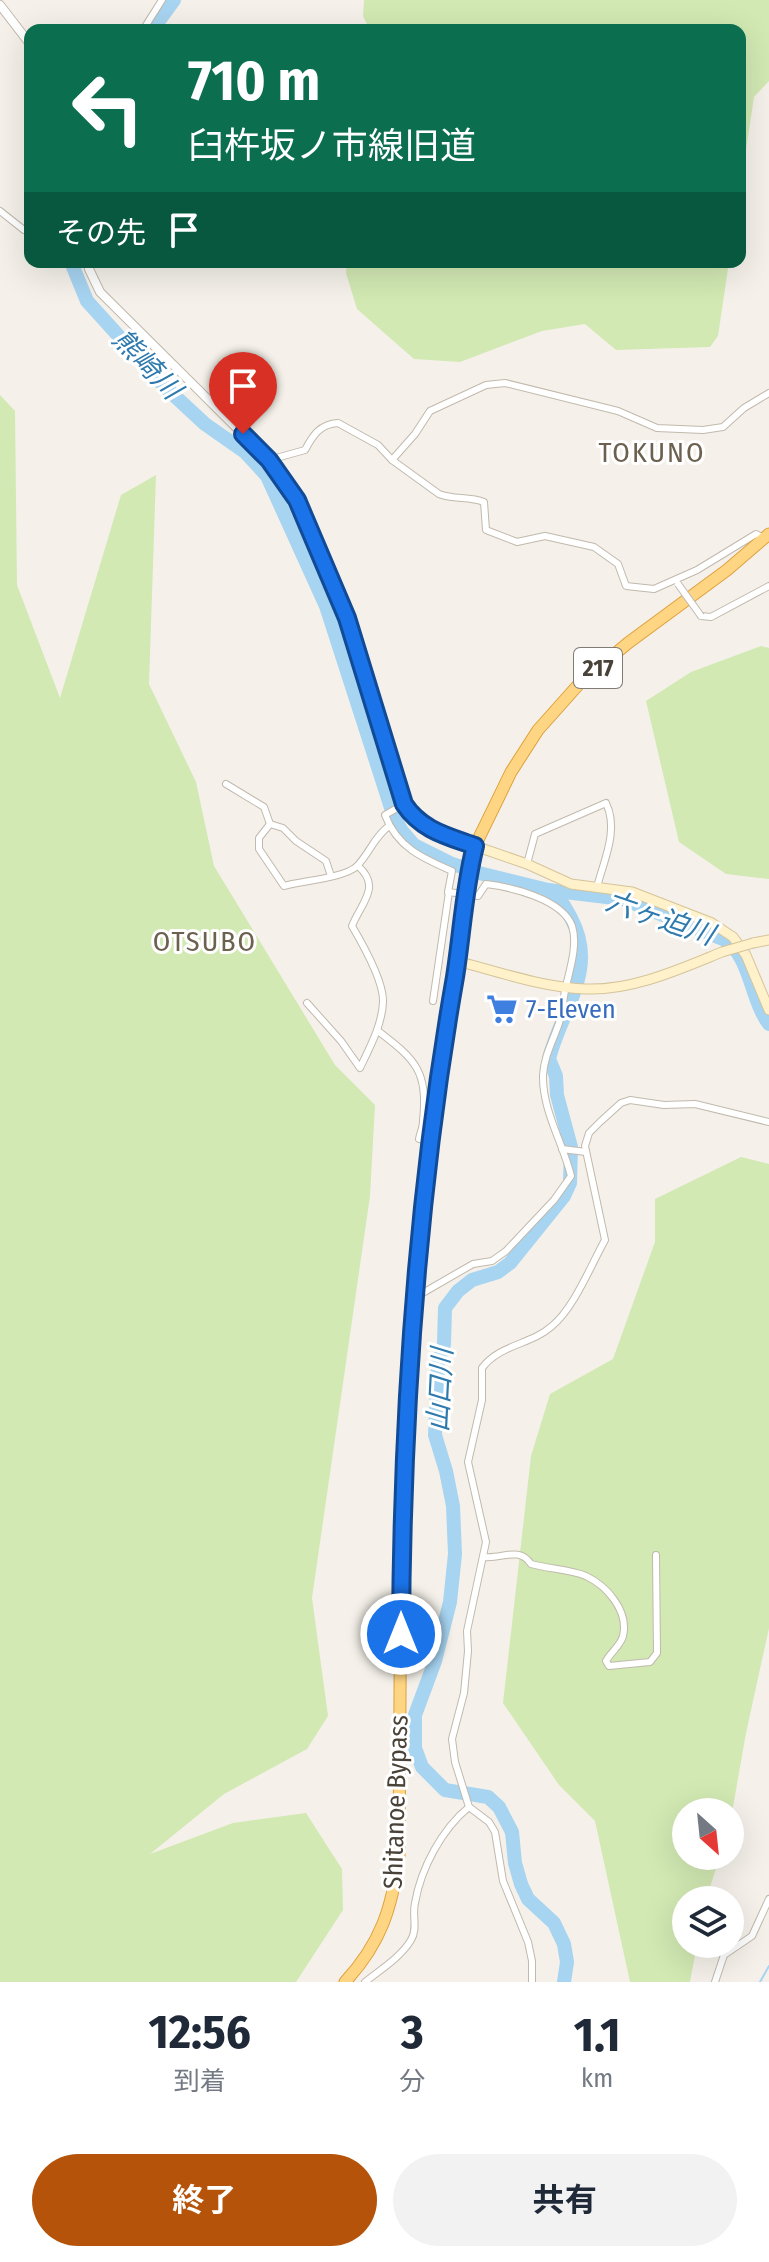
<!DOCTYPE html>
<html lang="ja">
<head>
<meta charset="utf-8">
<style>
  body { margin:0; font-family:"Fira Sans Condensed","Noto Sans JP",sans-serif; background:#f2f2f3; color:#1f2937; height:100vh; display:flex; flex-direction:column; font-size:30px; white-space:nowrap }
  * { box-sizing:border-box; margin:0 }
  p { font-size:26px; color:#747a83 }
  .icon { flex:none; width:44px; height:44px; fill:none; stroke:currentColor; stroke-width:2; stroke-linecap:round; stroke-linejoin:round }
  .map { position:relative; height:1982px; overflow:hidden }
  .side { display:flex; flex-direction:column; background:#fff; flex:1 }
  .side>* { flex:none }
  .hud { position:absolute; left:24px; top:24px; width:722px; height:244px; border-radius:16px; box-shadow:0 8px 32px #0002; background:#0b6e4f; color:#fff; overflow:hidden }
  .needle { width:52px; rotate:153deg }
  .tools { position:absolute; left:672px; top:1798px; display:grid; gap:16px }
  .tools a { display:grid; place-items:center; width:72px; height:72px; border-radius:50%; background:#fff; box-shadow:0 8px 32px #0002; font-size:40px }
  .pin { position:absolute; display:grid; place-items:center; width:68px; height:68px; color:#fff; margin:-82px -34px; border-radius:50% 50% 50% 0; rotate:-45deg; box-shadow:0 0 8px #0007 }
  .pin .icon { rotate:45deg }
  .me { position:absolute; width:88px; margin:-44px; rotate:0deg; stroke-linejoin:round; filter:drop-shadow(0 0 6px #0008) }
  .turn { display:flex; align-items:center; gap:28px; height:168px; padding:0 32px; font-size:36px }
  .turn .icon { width:104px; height:104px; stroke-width:2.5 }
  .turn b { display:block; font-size:56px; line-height:68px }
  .then { display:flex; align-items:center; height:76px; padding:0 32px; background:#0003; gap:16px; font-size:30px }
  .eta { display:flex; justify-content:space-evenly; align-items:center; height:136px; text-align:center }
  .eta b { font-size:48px; font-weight:700; line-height:56px }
  .action { display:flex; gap:16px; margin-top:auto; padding:16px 32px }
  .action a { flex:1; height:92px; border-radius:48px; background:#b45309; color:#fff; font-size:32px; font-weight:700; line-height:92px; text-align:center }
  .action a+a { background:#f2f2f3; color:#1f2937 }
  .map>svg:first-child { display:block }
</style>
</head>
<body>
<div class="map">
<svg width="769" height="1982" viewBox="0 0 769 1982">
  <rect width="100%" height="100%" fill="#f5f1ea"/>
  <!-- green -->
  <g fill="#d2e9b3">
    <polygon points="364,0 769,0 769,81 754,97 740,189 740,30 370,30 363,16"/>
    <polygon points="347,262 729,262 718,336 710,347 616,350 585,324 542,331 460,362 414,359 357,309 346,273"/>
    <polygon points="0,395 15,411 17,585 60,698 121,495 156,475 149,684 196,782 214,866 335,1065 375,1105 370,1196 312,1598 328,1716 307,1749 224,1794 150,1854 233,1823 306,1813 342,1869 343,1910 296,1982 0,1982"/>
    <polygon points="761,646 769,648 769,879 726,874 679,842 646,701 691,672"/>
    <polygon points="741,1157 769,1164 769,1628 746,1733 730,1824 730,1812 686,1812 686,1856 720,1856 706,1900 686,1900 686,1944 697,1944 690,1982 630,1982 595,1821 559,1785 503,1703 531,1456 550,1394 613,1359 655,1242 655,1199"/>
  </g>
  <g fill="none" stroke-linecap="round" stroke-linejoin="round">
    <!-- stream -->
    <polyline stroke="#a7d4f1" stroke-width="2" points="760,1982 769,1966"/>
    <!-- river -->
    <g stroke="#a7d4f1" stroke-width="14">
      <polyline points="152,30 174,0"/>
      <path d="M71,262L87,301L165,387L205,424L245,452L267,476L326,606L394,817L402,831L414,845L450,863L479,873L548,890L623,899L723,939C751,955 750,999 769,1024"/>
      <path d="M548,890C559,895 565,907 571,918C599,970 561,1010 549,1059L556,1076L557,1095L571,1147L570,1183L564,1196L510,1263L498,1272L472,1280L458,1291L445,1308L444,1344L438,1364L435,1435L446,1471L453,1506L455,1554L450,1602L435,1661L415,1715V1748L422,1767L445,1790L488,1797L499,1807L512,1832L515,1863L521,1884L528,1899L554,1923L564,1944L567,1962L564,1982"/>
    </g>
    <defs>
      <g id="minor">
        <polyline points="143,30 162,0"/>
        <polyline points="0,211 24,230 30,230"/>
        <path d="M269,460L305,450C313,435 320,424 338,423L378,445L392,460L439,494C454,500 469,496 484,502L486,530L517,542L545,536L594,547L618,564L626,586L654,589L697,570L756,534L764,538"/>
        <polyline points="392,460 415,434 430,411 486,385 505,383 618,411 657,428 703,430 723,427 744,408 769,393"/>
        <polyline points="701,616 711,617 769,586"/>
        <polyline points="226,784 264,807 270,824"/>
        <path d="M404,804L385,815C397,847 422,858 452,871L448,892L456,893"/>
        <path d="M270,824L259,838V849L284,886C301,881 345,878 357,866C370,853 373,838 389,826"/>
        <polyline points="270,824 283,828 296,841 326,861 331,876"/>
        <path d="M527,864L535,834L606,803C619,830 604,860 597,887"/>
        <polyline points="433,1001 449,892"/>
        <path d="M307,1003L341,1041L360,1068C370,1047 382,1025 383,1002C384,981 362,943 352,926C361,903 382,887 358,866"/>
        <path d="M378,1031C416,1060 428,1071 423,1121C423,1128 420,1133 419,1139L432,1143"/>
        <polyline points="562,1149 586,1152"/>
        <path d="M414,1298L473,1264L492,1261L506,1251L554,1200L571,1176C563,1143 542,1110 543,1075C544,1056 553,1041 559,1023C563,1011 563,998 566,986C570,969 578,944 572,926C562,899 511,887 486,884L478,896L474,895"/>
        <path d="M484,1557C503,1559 519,1546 531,1564C549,1569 569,1569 586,1576C607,1586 629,1611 623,1636C621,1645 611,1652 606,1661L609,1666L650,1662L657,1653L656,1555"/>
        <path d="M365,1982C380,1970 401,1957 411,1940C418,1929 412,1915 415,1903C421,1868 442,1829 469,1807"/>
        <path d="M532,1982V1961L528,1942L503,1881L495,1832L489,1822L469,1807L455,1762L452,1739L464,1693L468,1651L467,1631L486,1542L468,1462L482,1400V1368C500,1344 531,1345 552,1326C574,1308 591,1265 605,1240L585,1146L589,1133L600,1122L621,1103L630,1100L664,1105L695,1104L769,1122"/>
        <polyline points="715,1982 724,1955 752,1936 769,1899"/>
      </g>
      <g id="tertiary">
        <polyline points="0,5 30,44"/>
        <path d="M88,262L89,269L100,292L269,460L297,500L347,618L404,804C421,830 447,836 475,846"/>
      </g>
      <g id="secondary">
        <polyline points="475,846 527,864 571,884 632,892 712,923 733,937 746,955 769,1010"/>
        <polyline points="753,943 769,940"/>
        <path d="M457,961C499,972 542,987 585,989C632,991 680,969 722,952"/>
      </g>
      <path id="trunk" d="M345,1982C381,1943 392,1908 399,1856L401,1538L414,1298L443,1039L457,961L467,882L475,846L511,772L538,730L579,684L628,643L727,570L769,534"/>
    </defs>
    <!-- minor casing -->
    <use href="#minor" stroke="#c1b9ac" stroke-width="8"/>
    <!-- tertiary casing -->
    <use href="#tertiary" stroke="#c1b9ac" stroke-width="10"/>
    <!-- secondary casing -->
    <use href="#secondary" stroke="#d5c49a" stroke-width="11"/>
    <!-- trunk casing -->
    <use href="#trunk" stroke="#de9f3b" stroke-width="13"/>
    <!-- minor -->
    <use href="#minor" stroke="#fff" stroke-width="6"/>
    <!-- tertiary -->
    <use href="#tertiary" stroke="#fff" stroke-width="8"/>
    <!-- secondary -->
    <use href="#secondary" stroke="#fff1ca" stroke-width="9"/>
    <!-- trunk -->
    <use href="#trunk" stroke="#fed683" stroke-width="11"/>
    <defs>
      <polyline id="minor-bridge" points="678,584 701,616"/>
      <polyline id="secondary-bridge" points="722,952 753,943"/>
    </defs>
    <!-- minor-bridge casing -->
    <use href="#minor-bridge" stroke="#c1b9ac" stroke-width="8" stroke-linecap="butt"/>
    <!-- secondary-bridge casing -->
    <use href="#secondary-bridge" stroke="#d5c49a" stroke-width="11" stroke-linecap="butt"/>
    <!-- minor-bridge -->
    <use href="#minor-bridge" stroke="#fff" stroke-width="6"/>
    <!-- secondary-bridge -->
    <use href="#secondary-bridge" stroke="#fff1ca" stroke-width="9"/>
  </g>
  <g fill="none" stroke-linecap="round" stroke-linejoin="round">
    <defs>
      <path id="route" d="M243,434L269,460L297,500L347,618L404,804C421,830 447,836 475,846C464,889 462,933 455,977C417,1193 402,1414 401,1634"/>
    </defs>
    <!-- route casing -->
    <use href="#route" stroke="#114b97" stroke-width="20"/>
    <!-- route -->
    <use href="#route" stroke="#1a73e8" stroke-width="14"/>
  </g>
  <!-- icons -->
  <defs>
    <symbol id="supermarket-bare" viewBox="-9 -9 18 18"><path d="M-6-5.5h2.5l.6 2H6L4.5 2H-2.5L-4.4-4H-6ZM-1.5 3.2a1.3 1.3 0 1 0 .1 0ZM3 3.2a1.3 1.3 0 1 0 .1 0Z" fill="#3f7fe0" stroke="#fff" stroke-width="2.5" paint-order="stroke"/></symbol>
  </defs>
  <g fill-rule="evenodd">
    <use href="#supermarket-bare" x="480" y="987" width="44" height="44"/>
  </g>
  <g text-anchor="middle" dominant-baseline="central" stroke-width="6" stroke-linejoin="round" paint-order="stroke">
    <!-- shield labels -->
    <rect fill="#fff" stroke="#807b74" stroke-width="2" x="574" y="648" width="48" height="40" rx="6"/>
    <g font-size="24" font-weight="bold" fill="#494238">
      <text x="598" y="668">217</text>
    </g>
    <!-- shop labels -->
    <g font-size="26" fill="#366cbe" stroke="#fff" text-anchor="start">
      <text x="526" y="1009">7-Eleven</text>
    </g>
    <!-- street labels -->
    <g font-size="26" fill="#494238" stroke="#fff">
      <text transform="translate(396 1802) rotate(-88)">Shitanoe Bypass</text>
    </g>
    <!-- water labels -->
    <g font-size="28" font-style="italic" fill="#2e7aae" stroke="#fff">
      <text transform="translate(147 364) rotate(46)">熊崎川</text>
      <text transform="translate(660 918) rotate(19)">六ヶ迫川</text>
      <text transform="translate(440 1390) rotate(-87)">山口川</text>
    </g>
    <!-- neighbourhood labels -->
    <g font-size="28" letter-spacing="2" fill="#6c604f" stroke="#fff">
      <text x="652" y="452">TOKUNO</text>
      <text x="205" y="941">OTSUBO</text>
    </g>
  </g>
</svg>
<div class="tools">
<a><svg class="needle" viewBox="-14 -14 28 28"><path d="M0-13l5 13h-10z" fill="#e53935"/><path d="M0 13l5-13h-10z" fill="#747a83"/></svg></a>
<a><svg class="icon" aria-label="layers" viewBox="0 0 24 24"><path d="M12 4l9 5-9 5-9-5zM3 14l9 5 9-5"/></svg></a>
</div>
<div class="pin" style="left:243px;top:434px;background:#d93025"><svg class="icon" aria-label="arrive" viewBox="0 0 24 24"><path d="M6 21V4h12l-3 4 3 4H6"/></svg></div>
<svg class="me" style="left:401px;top:1634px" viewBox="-20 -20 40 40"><circle r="17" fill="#1a73e8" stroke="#fff" stroke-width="3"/><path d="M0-11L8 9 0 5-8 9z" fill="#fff"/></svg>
<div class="hud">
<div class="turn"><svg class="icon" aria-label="left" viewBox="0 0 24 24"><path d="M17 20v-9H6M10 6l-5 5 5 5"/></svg><div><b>710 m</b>臼杵坂ノ市線旧道</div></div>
<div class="then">その先<svg class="icon" aria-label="arrive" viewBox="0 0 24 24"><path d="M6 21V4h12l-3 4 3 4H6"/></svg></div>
</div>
</div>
<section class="side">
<div class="eta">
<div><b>12:56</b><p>到着</p></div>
<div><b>3</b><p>分</p></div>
<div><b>1.1</b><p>km</p></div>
</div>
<div class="action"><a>終了</a><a>共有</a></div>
</section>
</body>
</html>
